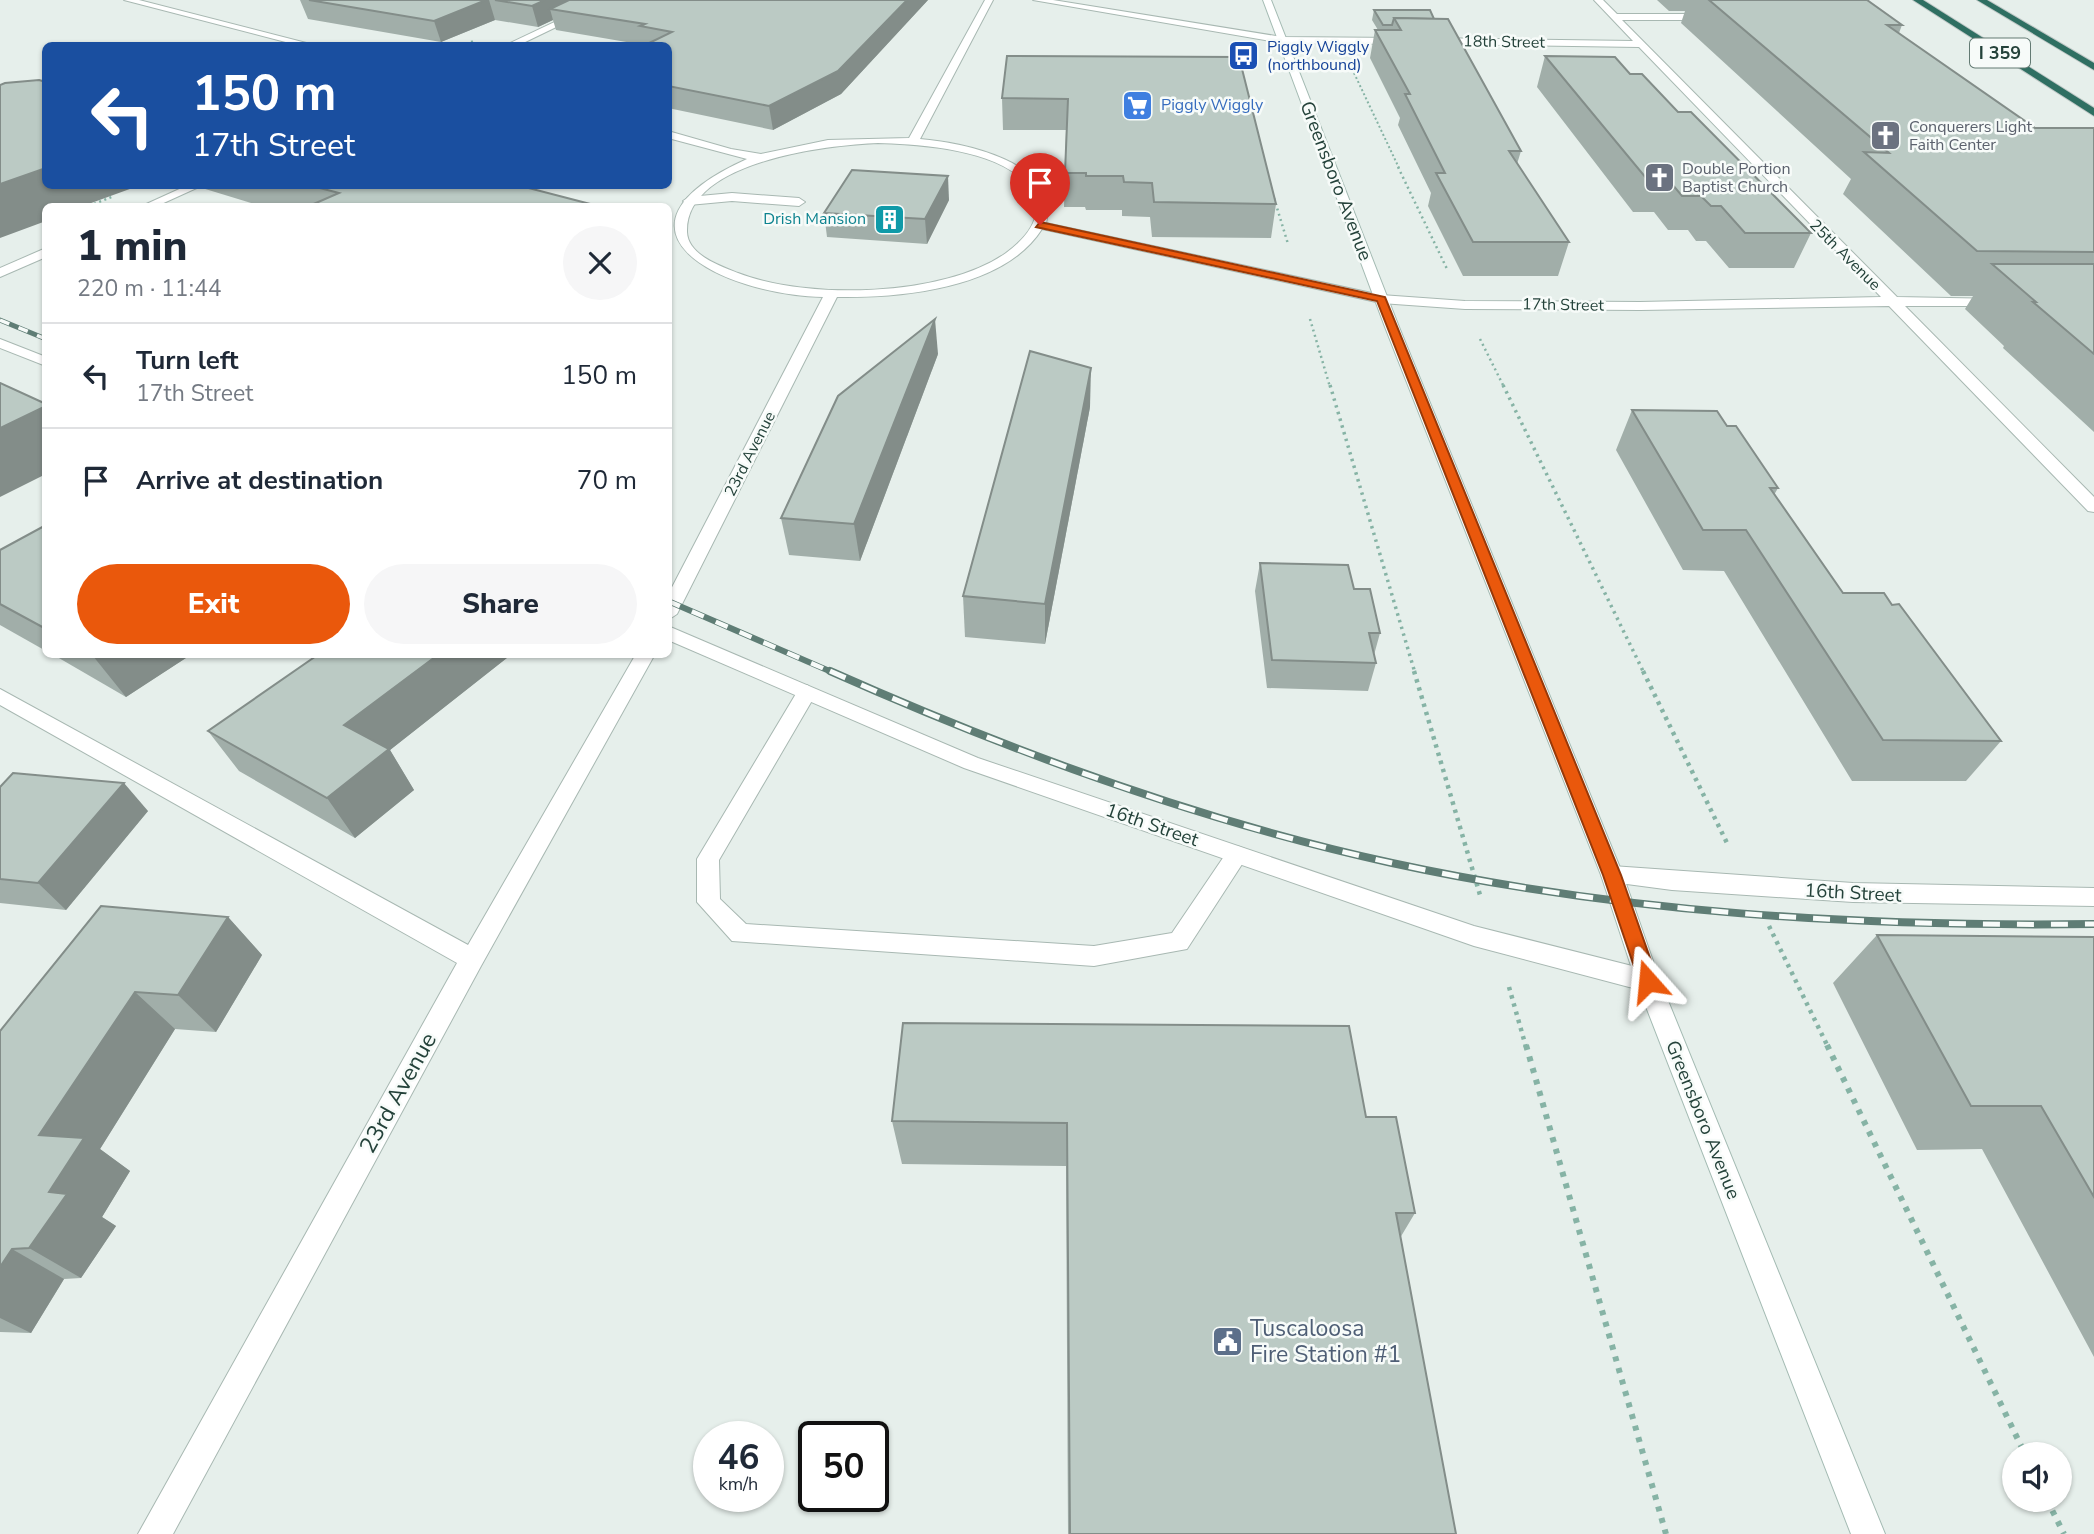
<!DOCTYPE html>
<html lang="en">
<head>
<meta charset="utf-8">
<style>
  body { margin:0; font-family:"Nunito Sans",sans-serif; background:#f6f6f7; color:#1f2937; height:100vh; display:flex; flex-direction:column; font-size:26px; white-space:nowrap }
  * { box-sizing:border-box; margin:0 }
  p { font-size:23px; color:#747a83 }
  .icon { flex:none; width:38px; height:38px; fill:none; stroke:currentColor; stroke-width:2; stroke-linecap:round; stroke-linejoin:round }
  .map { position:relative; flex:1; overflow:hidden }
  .sheet { position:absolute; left:42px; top:203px; width:630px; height:455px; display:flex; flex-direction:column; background:#fff; border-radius:10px; box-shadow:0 2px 5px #0004 }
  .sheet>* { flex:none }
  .hud { position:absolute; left:42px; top:42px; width:630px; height:147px; border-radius:10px; box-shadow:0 2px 5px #0004; background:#1a4fa0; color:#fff; overflow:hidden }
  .controls { position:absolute; left:2002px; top:1442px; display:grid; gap:14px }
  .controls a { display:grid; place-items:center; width:70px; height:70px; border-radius:50%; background:#fff; box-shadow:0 2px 5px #0004; font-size:35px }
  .speed { position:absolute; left:693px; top:1421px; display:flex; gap:14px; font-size:35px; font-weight:700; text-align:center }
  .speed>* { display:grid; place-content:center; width:91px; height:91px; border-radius:50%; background:#fff; box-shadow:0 2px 5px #0004; line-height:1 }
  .speed small { font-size:18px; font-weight:400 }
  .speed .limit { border:4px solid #111; border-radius:10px; background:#fff; color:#111 }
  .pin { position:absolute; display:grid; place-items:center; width:60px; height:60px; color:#fff; margin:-72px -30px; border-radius:50% 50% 50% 0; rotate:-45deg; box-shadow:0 0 7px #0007 }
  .pin .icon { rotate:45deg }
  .me { position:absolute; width:77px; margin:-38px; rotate:342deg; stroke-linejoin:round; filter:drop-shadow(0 0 5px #0008) }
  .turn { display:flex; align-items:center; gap:24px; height:147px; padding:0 35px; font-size:32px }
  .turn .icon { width:91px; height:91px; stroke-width:2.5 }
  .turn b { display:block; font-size:49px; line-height:60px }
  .round { display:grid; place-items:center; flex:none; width:74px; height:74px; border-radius:37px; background:#f6f6f7 }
  .summary { display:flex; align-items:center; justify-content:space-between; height:119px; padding:0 35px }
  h1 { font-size:42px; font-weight:800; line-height:52px }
  .primary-button { display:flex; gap:14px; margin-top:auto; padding:14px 35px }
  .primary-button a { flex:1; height:80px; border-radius:42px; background:#ea580c; color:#fff; font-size:28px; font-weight:800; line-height:80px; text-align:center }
  .primary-button a+a { background:#f6f6f7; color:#1f2937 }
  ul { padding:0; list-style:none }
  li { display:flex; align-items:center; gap:21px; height:105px; padding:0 35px; border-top:2px solid #e0e1e3 }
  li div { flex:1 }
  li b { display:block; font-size:26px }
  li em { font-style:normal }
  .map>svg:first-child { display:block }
</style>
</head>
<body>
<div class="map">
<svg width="2094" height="1534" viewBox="0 0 2094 1534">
  <rect width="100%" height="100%" fill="#e6efeb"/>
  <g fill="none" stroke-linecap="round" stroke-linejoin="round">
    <defs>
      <g id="lane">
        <polygon points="732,193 799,198 805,202 799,206 732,201 689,205 683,201 689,197"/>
        <polygon points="807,685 817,692 719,860 720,899 746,924 1094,946 1172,933 1229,849 1237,846 1245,849 1248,855 1187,949 1094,966 732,941 697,902 697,859 800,687"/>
      </g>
      <g id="street">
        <polygon points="124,0 139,0 318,46 301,46"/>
        <polygon points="601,0 612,0 517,46 504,46"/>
        <path d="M985,0H993L920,139C960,142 1063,162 1046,223L1381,295L1465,301L1640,302L1881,297L1639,47L1431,44L1426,41L1431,38L1633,41L1594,0H1603L1617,14H1711L1727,11L1728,5L1724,0H1733L1737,5L1734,15L1711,20H1622L1897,297L2002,299L2004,302L1997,306H1905L2094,497V512L2088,511L1889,306L1640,310L1465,309L1381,303L1042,229C1004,289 901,298 837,297L677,614L668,620V595L823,297C723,295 590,230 747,159L668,138V131L731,149L761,154L828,140L909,138ZM878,143C919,144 1029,150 1036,206C1038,225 1021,242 1006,253C944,297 807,300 738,273C720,266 688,255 687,232C685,161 828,145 878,143Z"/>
        <polygon points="1033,0 1053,0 1282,37 1399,38 1404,41 1399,44 1282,43"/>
        <polygon points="186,186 201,186 157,206 142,206"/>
        <polygon points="46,248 46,257 0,277 0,268"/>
        <polygon points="0,339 46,357 46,366 0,348"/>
        <polygon points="668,626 978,758 1474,926 1648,970 1657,974 1660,981 1657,988 1648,992 1474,946 964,768 668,640"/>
        <polygon points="636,654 655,654 481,966 173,1534 138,1534 457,963 0,705 0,689 468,945"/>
        <polygon points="1612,866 1853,883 2094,888 2094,906 1853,902 1672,890 1604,881 1601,875 1604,869"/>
      </g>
      <polygon id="secondary" points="1263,0 1271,0 1399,327 1623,875 1660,981 1885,1534 1851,1534 1636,981 1601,875 1385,327"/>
      <g id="highway">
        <polygon points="1913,0 1923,0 2094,108 2094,116"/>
        <polygon points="1977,0 1987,0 2094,63 2094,70"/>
      </g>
    </defs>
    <!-- lane casing -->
    <use href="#lane" stroke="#a8b8b2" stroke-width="2"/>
    <!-- street casing -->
    <use href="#street" stroke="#a8b8b2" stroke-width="2"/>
    <!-- secondary casing -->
    <use href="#secondary" stroke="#a4bbb3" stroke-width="2"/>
    <!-- highway casing -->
    <use href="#highway" stroke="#c2cac8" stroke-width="2"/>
    <!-- path-far4 -->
    <g stroke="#86b3a5" stroke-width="2" stroke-dasharray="2 2.5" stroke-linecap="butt">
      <polyline points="463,46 475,40"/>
      <polyline points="1354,73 1399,168"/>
    </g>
    <!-- path-far3 -->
    <g stroke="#86b3a5" stroke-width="2.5" stroke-dasharray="2 3.5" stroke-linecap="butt">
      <polyline points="1398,167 1448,271"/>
      <polyline points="1274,198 1288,244"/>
      <polyline points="89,206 114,196"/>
      <polyline points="1310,319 1330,387"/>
      <polyline points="1480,339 1504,387"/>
    </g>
    <!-- path-far2 -->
    <g stroke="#86b3a5" stroke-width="3.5" stroke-dasharray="2.5 4.5" stroke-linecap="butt">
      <polyline points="1330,385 1415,673"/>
      <polyline points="1503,385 1644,673"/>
    </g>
    <!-- path-far1 -->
    <g stroke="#86b3a5" stroke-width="4.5" stroke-dasharray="3.5 5" stroke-linecap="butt">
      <polyline points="1414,671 1480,895"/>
      <polyline points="1643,671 1727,843"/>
      <polyline points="1769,926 1828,1047"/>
      <polyline points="1509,987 1526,1047"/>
    </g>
    <!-- path -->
    <g stroke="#86b3a5" stroke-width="6" stroke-dasharray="5 7" stroke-linecap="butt">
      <polyline points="1526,1045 1666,1534"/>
      <polyline points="1827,1045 2025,1454"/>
      <polyline points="2047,1500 2064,1534"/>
    </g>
    <!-- lane -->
    <use href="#lane" fill="#fff" fill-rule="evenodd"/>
    <!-- street -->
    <use href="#street" fill="#fff" fill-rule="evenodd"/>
    <!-- secondary -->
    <use href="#secondary" fill="#fff" fill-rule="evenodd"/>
    <!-- highway -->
    <use href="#highway" fill="#2f6f62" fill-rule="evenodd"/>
    <defs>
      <polyline id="rail-far2" points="0,320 46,339"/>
      <polyline id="rail-far1" points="668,601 834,673"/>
      <path id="rail" d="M830,671C1010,751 1199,821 1392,863C1623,913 1858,927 2094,924"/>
    </defs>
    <!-- rail-far2 casing -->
    <use href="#rail-far2" stroke="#5f7d75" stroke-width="5"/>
    <!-- rail-far1 casing -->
    <use href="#rail-far1" stroke="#5f7d75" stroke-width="6"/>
    <!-- rail casing -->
    <use href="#rail" stroke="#5f7d75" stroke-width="8"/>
    <!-- rail-far2 -->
    <use href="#rail-far2" stroke="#f7fbf9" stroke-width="3.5" stroke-dasharray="10" stroke-linecap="butt"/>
    <!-- rail-far1 -->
    <use href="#rail-far1" stroke="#f7fbf9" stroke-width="4.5" stroke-dasharray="13" stroke-linecap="butt"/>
    <!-- rail -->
    <use href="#rail" stroke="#f7fbf9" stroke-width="5" stroke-dasharray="17" stroke-linecap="butt"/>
  </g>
  <!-- wall -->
  <g fill="#a1aea9">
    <polygon points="300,0 928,0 841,94 773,130 668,108 668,46 644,45 556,30 553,20 538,27 495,20 441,42 308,19"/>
    <polygon points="1657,0 1867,0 1902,25 1899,33 2035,128 2094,128 2094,432 2003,348 2004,346 1965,309 1973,296 1951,296 1843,194 1851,179 1681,23 1685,11 1669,11"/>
    <polygon points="1374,10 1434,19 1521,151 1517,164 1569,242 1558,276 1463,276 1428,206 1431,193 1398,125 1400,118 1370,58 1375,30 1378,30 1372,20"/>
    <polygon points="1007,56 1276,204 1271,238 1152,237 1150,217 1122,216 1122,210 1086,210 1085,207 1064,207 1066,130 1003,130 1002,98"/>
    <polygon points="1545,56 1678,112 1811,233 1794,268 1729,268 1706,241 1696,241 1688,230 1668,230 1654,212 1633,212 1537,87"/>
    <polygon points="201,186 521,186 598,206 261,206 202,188"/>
    <polygon points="949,200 927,244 827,237 824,213"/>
    <polygon points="938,354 860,561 789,555 781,518"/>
    <polygon points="1090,407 1045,644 965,637 963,596"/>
    <polygon points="1632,410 1727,426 1778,488 1774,495 1843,593 1892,605 2001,741 1966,781 1852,781 1724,571 1683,570 1616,450"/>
    <polygon points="46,525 46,651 0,625 0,550"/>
    <polygon points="1260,563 1354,589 1380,633 1374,655 1376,663 1368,691 1267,688 1255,591"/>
    <polygon points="52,654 192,654 126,697"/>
    <polygon points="319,654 512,654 390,750 414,790 355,838 239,771 208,731"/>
    <polygon points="0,787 148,811 66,910 0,903"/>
    <polygon points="228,917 262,955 216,1032 175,1029 100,1149 130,1171 102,1217 116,1226 81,1278 64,1279 31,1333 0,1332 0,1031"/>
    <polygon points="1877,935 2094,937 2094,1357 1982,1149 1917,1150 1833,983"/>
    <polygon points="1366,1117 1415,1213 1400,1238 1456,1534 1068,1534 1066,1166 902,1164 892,1121"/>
  </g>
  <!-- shaded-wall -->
  <g fill="#838d89">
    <polygon points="486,0 489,0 495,20 441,42 434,21"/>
    <polygon points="545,0 595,0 550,9 553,20 538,27 532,6"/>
    <polygon points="907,0 928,0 841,94 773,130 769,106"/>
    <polygon points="46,168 46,186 138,186 83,206 46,206 46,221 0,238 0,184"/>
    <polygon points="948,176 949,200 927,244 925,219"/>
    <polygon points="935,319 938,354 860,561 854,524"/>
    <polygon points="1091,368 1090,407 1045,644 1045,604"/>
    <polygon points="46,406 46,474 0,497 0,428"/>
    <polygon points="95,654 192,654 126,697 93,656"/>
    <polygon points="439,654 512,654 390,750 414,790 355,838 327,798 344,725"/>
    <polygon points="124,783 148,811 66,910 38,883"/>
    <polygon points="228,917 262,955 216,1032 178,995"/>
    <polygon points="135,992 175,1029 100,1149 130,1171 102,1217 116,1226 81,1278 29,1248 49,1192 39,1135"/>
    <polygon points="12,1249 64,1279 31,1333 0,1318 0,1267"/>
  </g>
  <!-- building -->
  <g fill="#bbcac4" stroke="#838d89" stroke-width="2">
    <polygon points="309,0 486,0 434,21"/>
    <polygon points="495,0 545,0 532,6"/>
    <polygon points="569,0 907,0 838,71 769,106 668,86 668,46 643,46 672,32 640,26 645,24 550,9"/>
    <polygon points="1709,0 1867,0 1902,25 1887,25 2035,128 2094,128 2094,252 1977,251 1864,152 1889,153"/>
    <polygon points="1374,10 1430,10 1434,19 1394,18 1392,25 1383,25"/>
    <polygon points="1394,18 1448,19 1521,151 1509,151 1569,242 1473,242 1436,173 1445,173 1405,94 1410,94 1375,30 1401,30"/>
    <polygon points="1007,56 1239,57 1276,204 1154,202 1152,183 1124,182 1123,176 1086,176 1086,173 1065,173 1068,99 1002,98"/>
    <polygon points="1545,56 1615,57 1630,74 1642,74 1678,112 1691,112 1811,233 1745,233 1721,206 1711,206 1701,196 1682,196 1667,178 1646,178"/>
    <polygon points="39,80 46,82 46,168 0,184 0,85 5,83"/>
    <polygon points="852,170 948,176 925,219 824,213"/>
    <polygon points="312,186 521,186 598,206 309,206 339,193"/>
    <polygon points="1992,264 2094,264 2094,354 2033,302 2036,302"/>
    <polygon points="935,319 854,524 781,518 838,396"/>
    <polygon points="1030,351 1091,368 1045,604 963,596"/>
    <polygon points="0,383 46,404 46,406 0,428"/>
    <polygon points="1632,410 1717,411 1727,426 1736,426 1778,488 1770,488 1843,593 1884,593 1892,605 1899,604 2001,741 1883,740 1746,530 1703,530"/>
    <polygon points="46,525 46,629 0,604 0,550"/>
    <polygon points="1260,563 1348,565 1354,589 1370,589 1380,633 1369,633 1376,663 1272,660"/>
    <polygon points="319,654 439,654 344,725 389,749 327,798 208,731"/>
    <polygon points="13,773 124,783 38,883 0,879 0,787"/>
    <polygon points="101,906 228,917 178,995 135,992 39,1135 84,1138 49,1192 67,1194 29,1248 12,1249 0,1267 0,1031"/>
    <polygon points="1877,935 2094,937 2094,1197 2041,1106 1971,1106"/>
    <polygon points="903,1023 1349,1026 1366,1117 1396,1117 1415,1213 1396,1213 1456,1534 1070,1534 1067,1123 892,1121"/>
  </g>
  <!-- route -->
  <polygon fill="#ea580c" stroke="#983908" stroke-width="2" points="1040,222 1385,297 1621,875 1658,981 1655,986 1642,986 1639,981 1603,875 1377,301 1036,227"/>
  <!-- icons -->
  <defs>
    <symbol id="bus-square" viewBox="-11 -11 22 22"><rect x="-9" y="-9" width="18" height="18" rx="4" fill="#1a4fb4" stroke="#f7fbf9"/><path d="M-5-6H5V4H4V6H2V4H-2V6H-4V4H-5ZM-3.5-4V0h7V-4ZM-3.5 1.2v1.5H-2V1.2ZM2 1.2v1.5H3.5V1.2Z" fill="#fff"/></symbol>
    <symbol id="supermarket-square" viewBox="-11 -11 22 22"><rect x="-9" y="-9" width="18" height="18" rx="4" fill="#3f7fe0" stroke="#f7fbf9"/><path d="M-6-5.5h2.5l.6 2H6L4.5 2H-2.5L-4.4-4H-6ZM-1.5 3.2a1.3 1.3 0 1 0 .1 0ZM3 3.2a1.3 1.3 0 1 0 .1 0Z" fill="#fff"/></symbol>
    <symbol id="church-square" viewBox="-11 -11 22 22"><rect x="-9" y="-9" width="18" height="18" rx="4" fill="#6b7280" stroke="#f7fbf9"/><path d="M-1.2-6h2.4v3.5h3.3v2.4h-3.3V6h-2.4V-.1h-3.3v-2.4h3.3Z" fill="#fff"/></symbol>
    <symbol id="building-square" viewBox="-11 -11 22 22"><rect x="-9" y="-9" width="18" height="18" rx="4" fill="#0f9aa8" stroke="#f7fbf9"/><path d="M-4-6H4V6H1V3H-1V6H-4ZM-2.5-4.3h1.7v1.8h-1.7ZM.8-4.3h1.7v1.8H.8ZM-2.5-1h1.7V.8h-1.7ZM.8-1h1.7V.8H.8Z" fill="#fff"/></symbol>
    <symbol id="civic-square" viewBox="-11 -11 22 22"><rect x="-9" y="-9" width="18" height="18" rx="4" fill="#5c6f8a" stroke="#f7fbf9"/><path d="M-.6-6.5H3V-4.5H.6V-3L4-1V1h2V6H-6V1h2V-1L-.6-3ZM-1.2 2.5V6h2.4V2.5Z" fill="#fff"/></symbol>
  </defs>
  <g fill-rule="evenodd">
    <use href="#bus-square" x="1226" y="38" width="35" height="35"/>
    <use href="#supermarket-square" x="1120" y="88" width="35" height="35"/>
    <use href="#church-square" x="1868" y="118" width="35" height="35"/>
    <use href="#church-square" x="1642" y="160" width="35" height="35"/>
    <use href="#building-square" x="872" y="202" width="35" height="35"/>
    <use href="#civic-square" x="1210" y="1324" width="35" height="35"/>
  </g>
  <g text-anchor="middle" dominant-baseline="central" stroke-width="5" stroke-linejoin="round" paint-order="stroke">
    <!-- far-street labels -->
    <g font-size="16" fill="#24423a" stroke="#f7fbf9">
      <text transform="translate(1504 42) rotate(1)">18th Street</text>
      <text transform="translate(1845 255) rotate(45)">25th Avenue</text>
      <text transform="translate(1563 305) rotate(1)">17th Street</text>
      <text transform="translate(750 454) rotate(-63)">23rd Avenue</text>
    </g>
    <!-- far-transit labels -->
    <g font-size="16" fill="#164399" stroke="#f7fbf9" text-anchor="start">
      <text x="1267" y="47">Piggly Wiggly<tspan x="1267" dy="18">(northbound)</tspan></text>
    </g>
    <!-- far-shop labels -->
    <g font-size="16" fill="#366cbe" stroke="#f7fbf9" text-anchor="start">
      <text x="1161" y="105">Piggly Wiggly</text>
    </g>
    <!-- far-worship labels -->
    <g font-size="16" fill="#5b616d" stroke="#f7fbf9" text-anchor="start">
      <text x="1909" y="127">Conquerers Light<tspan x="1909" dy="18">Faith Center</tspan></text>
      <text x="1682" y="169">Double Portion<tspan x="1682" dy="18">Baptist Church</tspan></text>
    </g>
    <!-- far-culture labels -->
    <g font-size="16" fill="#0d838f" stroke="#f7fbf9" text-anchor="end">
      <text x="866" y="219">Drish Mansion</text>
    </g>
    <!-- shield labels -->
    <rect fill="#f7fbf9" stroke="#637a73" stroke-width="2" x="1970" y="38.5" width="60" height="29" rx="5"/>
    <g font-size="18" font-weight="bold" fill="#24423a">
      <text x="2000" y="53">I 359</text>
    </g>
    <!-- street labels -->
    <g font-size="19" fill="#24423a" stroke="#f7fbf9">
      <text transform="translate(1336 181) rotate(69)">Greensboro Avenue</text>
      <text transform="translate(1152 825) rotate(19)">16th Street</text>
      <text transform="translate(1853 893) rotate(3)">16th Street</text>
      <text transform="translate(1703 1120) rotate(68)">Greensboro Avenue</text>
    </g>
    <!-- near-street labels -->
    <g font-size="23" fill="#24423a" stroke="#f7fbf9">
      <text transform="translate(398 1093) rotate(-61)">23rd Avenue</text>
    </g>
    <!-- near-service labels -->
    <g font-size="23" fill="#4e5e75" stroke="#f7fbf9" text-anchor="start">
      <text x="1250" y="1328">Tuscaloosa<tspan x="1250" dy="26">Fire Station #1</tspan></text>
    </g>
  </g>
</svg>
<div class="controls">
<a><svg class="icon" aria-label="sound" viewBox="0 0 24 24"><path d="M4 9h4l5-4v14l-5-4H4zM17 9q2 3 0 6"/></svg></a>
</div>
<div class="speed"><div>46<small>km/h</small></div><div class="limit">50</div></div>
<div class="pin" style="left:1040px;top:225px;background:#d93025"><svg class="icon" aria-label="arrive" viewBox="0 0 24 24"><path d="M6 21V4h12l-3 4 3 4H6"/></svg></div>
<svg class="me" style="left:1648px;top:981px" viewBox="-20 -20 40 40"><path d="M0-17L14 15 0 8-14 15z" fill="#ea580c" stroke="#fff" stroke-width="4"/></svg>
<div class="hud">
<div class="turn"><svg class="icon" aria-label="left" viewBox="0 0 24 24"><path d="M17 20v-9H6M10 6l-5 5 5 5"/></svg><div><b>150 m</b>17th Street</div></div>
</div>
<section class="sheet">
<div class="summary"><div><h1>1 min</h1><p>220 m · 11:44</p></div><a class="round"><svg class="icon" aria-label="close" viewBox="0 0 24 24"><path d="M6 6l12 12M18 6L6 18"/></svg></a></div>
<ul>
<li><svg class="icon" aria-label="left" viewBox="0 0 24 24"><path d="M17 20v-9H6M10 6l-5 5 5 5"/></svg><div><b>Turn left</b><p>17th Street</p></div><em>150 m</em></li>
<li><svg class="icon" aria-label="arrive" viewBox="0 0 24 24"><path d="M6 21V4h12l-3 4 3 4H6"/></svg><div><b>Arrive at destination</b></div><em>70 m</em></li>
</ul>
<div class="primary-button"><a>Exit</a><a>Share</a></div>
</section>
</div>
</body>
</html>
